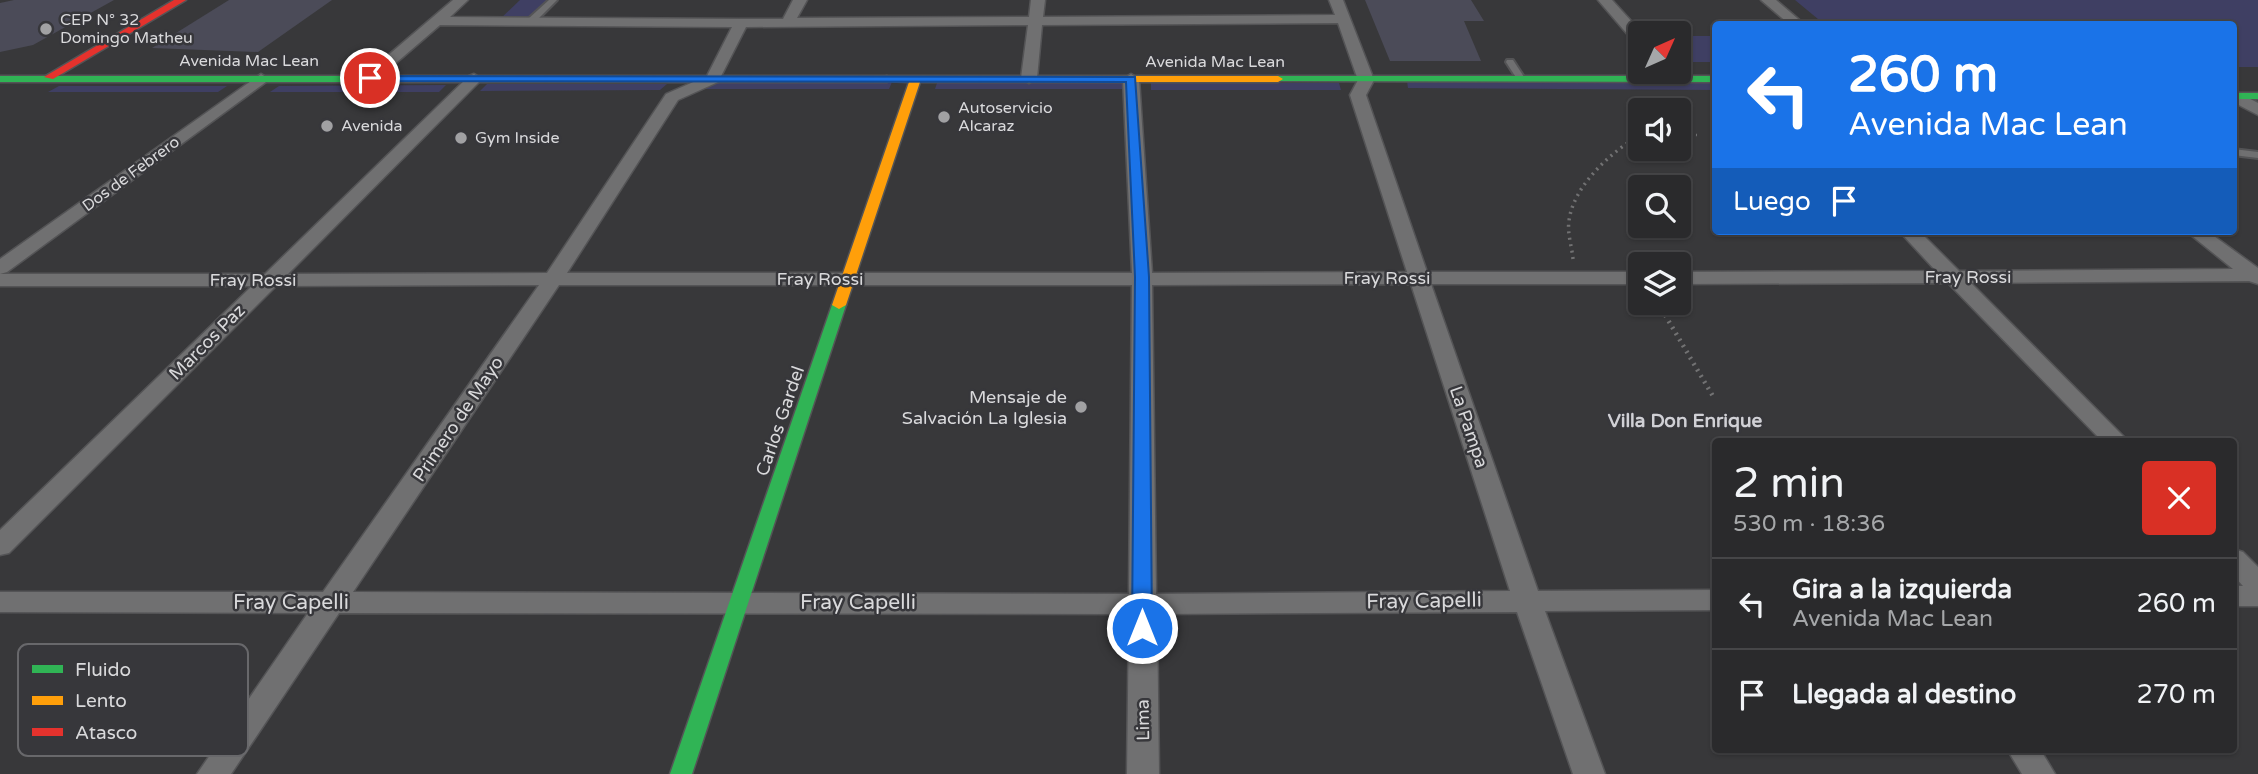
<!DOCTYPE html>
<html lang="es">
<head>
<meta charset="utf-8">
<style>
  body { margin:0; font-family:"Varela Round",sans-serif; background:#323234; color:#f1f3f6; height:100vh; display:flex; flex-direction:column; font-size:26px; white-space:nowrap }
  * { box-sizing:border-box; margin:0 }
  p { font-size:23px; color:#a5a7a9 }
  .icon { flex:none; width:38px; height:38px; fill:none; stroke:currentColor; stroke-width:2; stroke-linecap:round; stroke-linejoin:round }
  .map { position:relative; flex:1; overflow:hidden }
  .sheet { position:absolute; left:1712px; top:438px; width:525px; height:315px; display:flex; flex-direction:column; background:#2a2a2c; border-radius:7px; box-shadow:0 2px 5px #0004,0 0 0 2px #464648 }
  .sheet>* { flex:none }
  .banner { position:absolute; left:1712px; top:21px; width:525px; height:214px; border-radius:7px; box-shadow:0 2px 5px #0004,0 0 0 2px #464648; background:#1a73e8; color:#fff; overflow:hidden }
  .needle { width:46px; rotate:45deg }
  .tools { position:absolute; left:1628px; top:21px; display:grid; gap:14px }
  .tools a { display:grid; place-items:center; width:63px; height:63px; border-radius:7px; background:#2a2a2c; box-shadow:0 2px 5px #0004,0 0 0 2px #464648; font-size:35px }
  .pin { position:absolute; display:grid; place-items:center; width:60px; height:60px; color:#fff; margin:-30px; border:4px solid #fff; border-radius:50%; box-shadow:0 2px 7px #0007 }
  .me { position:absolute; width:77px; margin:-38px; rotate:0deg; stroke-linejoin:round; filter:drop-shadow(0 0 5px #0008) }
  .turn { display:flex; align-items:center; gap:24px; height:147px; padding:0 21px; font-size:32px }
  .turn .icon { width:91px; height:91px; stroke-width:2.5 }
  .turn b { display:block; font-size:49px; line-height:60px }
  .then { display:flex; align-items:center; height:66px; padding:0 21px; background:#0003; gap:14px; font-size:26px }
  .round { display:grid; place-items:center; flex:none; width:74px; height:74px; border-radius:7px; background:#323234 }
  .headline { display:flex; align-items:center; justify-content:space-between; height:119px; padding:0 21px }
  h1 { font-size:42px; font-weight:600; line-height:52px }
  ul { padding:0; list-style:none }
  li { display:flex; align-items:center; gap:21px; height:91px; padding:0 21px; border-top:2px solid #464648 }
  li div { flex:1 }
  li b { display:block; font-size:26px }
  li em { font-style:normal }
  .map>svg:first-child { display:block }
</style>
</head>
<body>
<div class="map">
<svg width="2258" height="774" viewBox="0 0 2258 774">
  <rect width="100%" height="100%" fill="#38383a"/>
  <!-- green -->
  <g fill="#3f3f63">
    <polygon points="520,0 551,0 531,20 499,20"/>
    <polygon points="1795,0 2258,0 2258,67 2233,67 2233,24 1824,24"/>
    <polygon points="1678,36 1715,36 1715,62 1687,62 1678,51"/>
    <polygon points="1407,81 1715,83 1715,90 1408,88"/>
    <polygon points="892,82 889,89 700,89 704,83"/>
    <polygon points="1124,82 1124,89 935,89 937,83"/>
    <polygon points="1151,83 1339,83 1341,90 1151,90"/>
    <polygon points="487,84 667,84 660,90 480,91"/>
    <polygon points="446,85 439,92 270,92 279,86"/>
    <polygon points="59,86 227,86 218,92 48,92"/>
  </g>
  <!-- building -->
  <g fill="#4b4b58">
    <polygon points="14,0 114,0 33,45 0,52 0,3"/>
    <polygon points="229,0 332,0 258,52 152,48"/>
    <polygon points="1365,0 1471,0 1484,21 1464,21 1481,61 1390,61"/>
  </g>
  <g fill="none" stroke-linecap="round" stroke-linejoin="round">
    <defs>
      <g id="lane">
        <polygon points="549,0 557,0 533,24 527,24 527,20"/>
        <polygon points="1507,60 1513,60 1524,77 1523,79 1517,79 1506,62"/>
        <polygon points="2233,149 2258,152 2258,158 2233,155"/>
      </g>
      <g id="street">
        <path d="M453,0H468L450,17L741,19H783L793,0H807L797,18L1029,17L1031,0H1045L1043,17L1335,15L1329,0H1343L1374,80L1366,95L1427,272H1640V284H1431L1538,591L1715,590V610L1545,611L1605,774H1573L1517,612L1157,614L1159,774H1127L1129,614L339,613L231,774H197L308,613L0,612V592H323L539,285L276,286L9,553L0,555V530L252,286H0V259L261,74L269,79L266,82L7,272L0,274H265L469,76L474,74L482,79L479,82L288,274L547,273L666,94L707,76L732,27L440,25L375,81H365L362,78L365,75ZM1338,23L1358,80L1350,95L1407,272L1152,273L1139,79L1131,74L1123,79L1132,273H567L678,100L718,82L746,27L1028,25L1021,78L1029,83L1037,78L1042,25ZM1411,284L1510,591L1156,594L1152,285ZM559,285H1132L1129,594L353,592Z"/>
        <polygon points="1598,0 1612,0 1642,33 1640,44 1635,43"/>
        <polygon points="1761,0 1776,0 1804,24 1789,24"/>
        <polygon points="2233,90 2258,103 2258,115 2233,102"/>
        <polygon points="1899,231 1919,231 1959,271 2233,269 2186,231 2207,231 2258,268 2258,284 2249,281 1971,283 2128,441 2102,441 1948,283 1678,284 1678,272 1936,271"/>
        <polygon points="2233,549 2243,552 2258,567 2258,606 2233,606 2233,586 2243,586 2233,575"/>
        <polygon points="2007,749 2040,749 2055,774 2022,774"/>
      </g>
      <g id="fast">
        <polygon points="0,76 887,76 892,79 887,82 0,82"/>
        <polygon points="1278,76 1715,76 1715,82 1274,81 1274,77"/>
        <rect x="2233" y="93" width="25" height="6"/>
        <polygon points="839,301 846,305 692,774 670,774 832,305"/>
      </g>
      <polygon id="slow" points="887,76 1278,76 1283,79 1278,82 920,82 846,305 839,309 832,305 909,82 883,81 883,77"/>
      <polygon id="jam" points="174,0 186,0 53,79 44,77"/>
    </defs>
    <!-- lane casing -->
    <use href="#lane" stroke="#545456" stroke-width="4"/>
    <!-- street casing -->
    <use href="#street" stroke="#545456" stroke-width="3"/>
    <!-- fast casing -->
    <use href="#fast" stroke="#545456" stroke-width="3"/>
    <!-- slow casing -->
    <use href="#slow" stroke="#545456" stroke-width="3"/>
    <!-- jam casing -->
    <use href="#jam" stroke="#545456" stroke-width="3"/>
    <!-- path-far2 -->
    <g stroke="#727273" stroke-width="2.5" stroke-dasharray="1 3.5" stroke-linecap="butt">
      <polyline points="1678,134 1697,135"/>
      <polyline points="1638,136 1640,135"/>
    </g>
    <!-- path-far1 -->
    <g stroke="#727273" stroke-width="3.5" stroke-dasharray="2 4.5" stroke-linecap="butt">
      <polyline points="1691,135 1697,135"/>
      <path d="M1573,259C1572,247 1567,233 1569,221C1573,186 1611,152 1640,135"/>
    </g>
    <!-- path -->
    <g stroke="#727273" stroke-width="4.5" stroke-dasharray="2 5" stroke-linecap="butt">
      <polyline points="1658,303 1714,398"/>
      <polyline points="1848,439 1851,441"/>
    </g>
    <!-- lane -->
    <use href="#lane" fill="#707071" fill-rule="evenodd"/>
    <!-- street -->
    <use href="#street" fill="#707071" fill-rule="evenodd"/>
    <!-- fast -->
    <use href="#fast" fill="#30b455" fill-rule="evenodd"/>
    <!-- slow -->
    <use href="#slow" fill="#ff9f0a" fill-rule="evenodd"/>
    <!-- jam -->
    <use href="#jam" fill="#e5322d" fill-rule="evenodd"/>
  </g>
  <!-- route -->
  <polygon fill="#1a73e8" stroke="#114b97" stroke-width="2" points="366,76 1135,77 1149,277 1152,628 1149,634 1142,636 1134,634 1132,628 1135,277 1126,82 370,81 366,80"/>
  <!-- markers -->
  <g fill="#a1a1a3" stroke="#37373b" stroke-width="2.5">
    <circle cx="46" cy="29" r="7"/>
    <circle cx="944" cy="117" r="7"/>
    <circle cx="327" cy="126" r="7"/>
    <circle cx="461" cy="138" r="7"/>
    <circle cx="1081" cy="407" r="7"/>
  </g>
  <g text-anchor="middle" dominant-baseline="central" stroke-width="5" stroke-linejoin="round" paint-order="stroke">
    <!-- far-poi labels -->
    <g font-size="16" fill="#d9d9db" stroke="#37373b" text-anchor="start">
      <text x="60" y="20">CEP N° 32<tspan x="60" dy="18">Domingo Matheu</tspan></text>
      <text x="958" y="108">Autoservicio<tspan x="958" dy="18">Alcaraz</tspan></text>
      <text x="341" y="126">Avenida</text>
      <text x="475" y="138">Gym Inside</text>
    </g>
    <!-- far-street labels -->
    <g font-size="16" fill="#d9d9db" stroke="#37373b">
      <text x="249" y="61">Avenida Mac Lean</text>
      <text x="1215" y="62">Avenida Mac Lean</text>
      <text transform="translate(131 174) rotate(-36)">Dos de Febrero</text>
    </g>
    <!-- street labels -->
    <g font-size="18" fill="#d9d9db" stroke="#37373b">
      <text x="1968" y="277">Fray Rossi</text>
      <text x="1387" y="278">Fray Rossi</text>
      <text x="820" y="279">Fray Rossi</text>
      <text x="253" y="280">Fray Rossi</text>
      <text transform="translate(207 342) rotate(-45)">Marcos Paz</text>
      <text transform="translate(458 419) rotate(-56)">Primero de Mayo</text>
      <text transform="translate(780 421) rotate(-71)">Carlos Gardel</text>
      <text transform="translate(1469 427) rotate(71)">La Pampa</text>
      <text transform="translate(1143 720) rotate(-91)">Lima</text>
    </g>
    <!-- poi labels -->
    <g font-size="18" fill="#d9d9db" stroke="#37373b" text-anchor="end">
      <text x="1067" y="397">Mensaje de<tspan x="1067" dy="21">Salvación La Iglesia</tspan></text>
    </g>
    <!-- neighbourhood labels -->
    <g font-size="19" font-weight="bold" fill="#d0d0d5" stroke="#37373b">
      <text x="1685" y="421">Villa Don Enrique</text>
    </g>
    <!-- near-street labels -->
    <g font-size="21" fill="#d9d9db" stroke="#37373b">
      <text transform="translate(1424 601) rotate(-1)">Fray Capelli</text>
      <text x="291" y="602">Fray Capelli</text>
      <text x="858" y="602">Fray Capelli</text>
    </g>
  </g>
  <!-- legend -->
  <rect x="18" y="644" width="230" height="112" rx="10" fill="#37373b" stroke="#68686b" stroke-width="2"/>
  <rect x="32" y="665" width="31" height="8" fill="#30b455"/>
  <rect x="32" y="696" width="31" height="9" fill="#ff9f0a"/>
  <rect x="32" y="728" width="31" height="8" fill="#e5322d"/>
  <g font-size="19" fill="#d9d9db">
    <text x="75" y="676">Fluido</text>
    <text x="75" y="707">Lento</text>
    <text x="75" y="739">Atasco</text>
  </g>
</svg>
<div class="tools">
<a><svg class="needle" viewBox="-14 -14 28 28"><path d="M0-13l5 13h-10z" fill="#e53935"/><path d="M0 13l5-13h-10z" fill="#a5a7a9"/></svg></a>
<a><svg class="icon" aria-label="sound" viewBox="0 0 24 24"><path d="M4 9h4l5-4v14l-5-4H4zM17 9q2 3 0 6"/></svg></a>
<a><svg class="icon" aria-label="search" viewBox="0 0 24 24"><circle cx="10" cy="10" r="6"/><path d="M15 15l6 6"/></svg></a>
<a><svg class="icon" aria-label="layers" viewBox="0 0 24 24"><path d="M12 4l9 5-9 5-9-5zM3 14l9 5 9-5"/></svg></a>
</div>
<div class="pin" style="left:370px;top:78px;background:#d93025"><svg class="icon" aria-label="arrive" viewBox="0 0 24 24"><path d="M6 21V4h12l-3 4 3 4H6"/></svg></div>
<svg class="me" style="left:1142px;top:628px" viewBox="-20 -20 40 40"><circle r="17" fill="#1a73e8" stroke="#fff" stroke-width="3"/><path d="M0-11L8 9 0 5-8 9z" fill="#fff"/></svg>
<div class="banner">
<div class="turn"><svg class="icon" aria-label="left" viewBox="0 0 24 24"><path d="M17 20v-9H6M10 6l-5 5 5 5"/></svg><div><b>260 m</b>Avenida Mac Lean</div></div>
<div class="then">Luego<svg class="icon" aria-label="arrive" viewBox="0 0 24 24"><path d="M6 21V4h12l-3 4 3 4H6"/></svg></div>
</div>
<section class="sheet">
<div class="headline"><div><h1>2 min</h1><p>530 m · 18:36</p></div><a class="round" style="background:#d93025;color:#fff"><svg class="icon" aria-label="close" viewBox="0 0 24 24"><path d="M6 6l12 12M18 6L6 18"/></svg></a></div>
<ul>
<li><svg class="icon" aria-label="left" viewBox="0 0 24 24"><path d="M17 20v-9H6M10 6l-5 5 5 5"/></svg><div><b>Gira a la izquierda</b><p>Avenida Mac Lean</p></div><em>260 m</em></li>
<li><svg class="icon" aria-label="arrive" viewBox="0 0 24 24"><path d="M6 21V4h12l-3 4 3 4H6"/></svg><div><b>Llegada al destino</b></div><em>270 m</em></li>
</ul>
</section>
</div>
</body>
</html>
